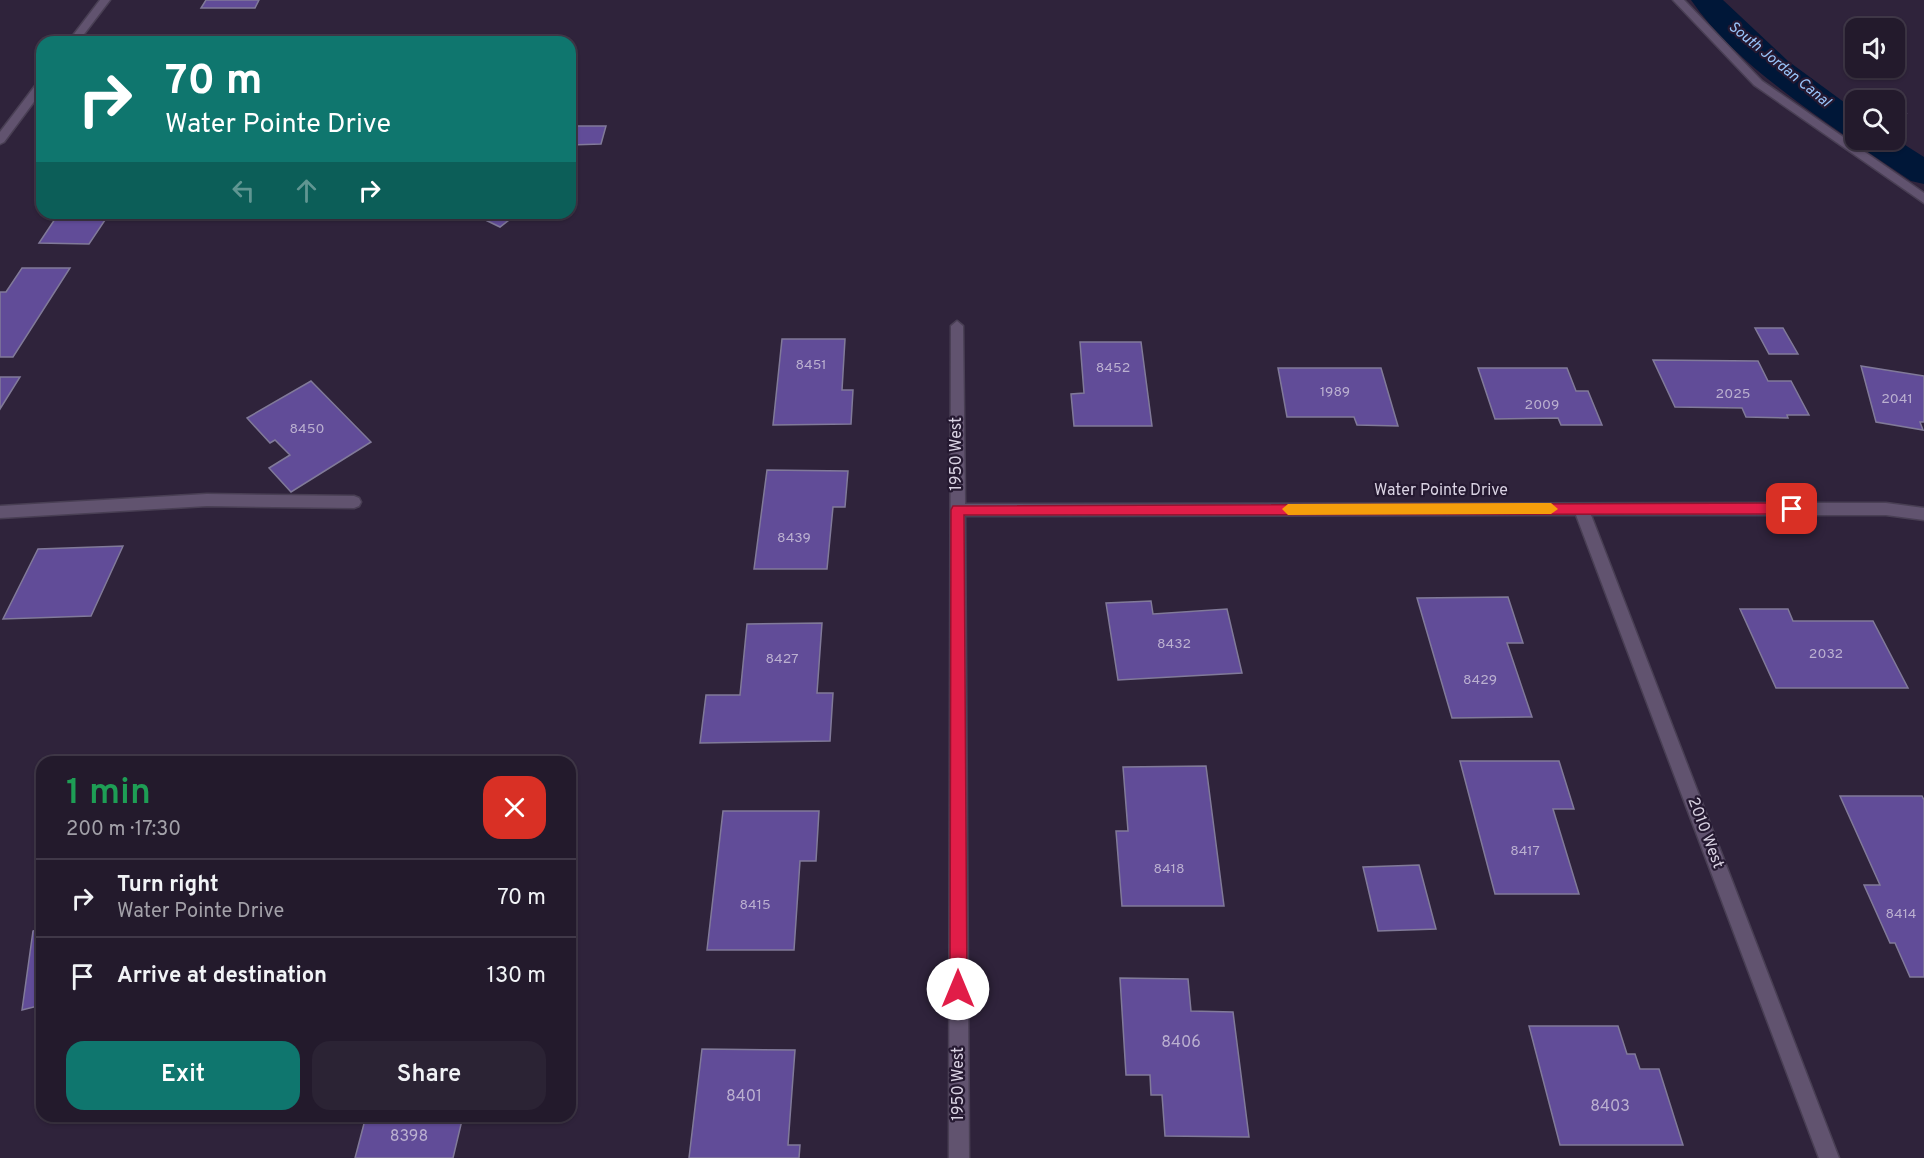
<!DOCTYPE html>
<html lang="en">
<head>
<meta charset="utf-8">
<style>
  body { margin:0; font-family:Overpass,sans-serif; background:#2b2334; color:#f1f3f6; height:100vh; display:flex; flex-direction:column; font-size:22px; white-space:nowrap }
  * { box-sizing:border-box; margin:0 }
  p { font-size:20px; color:#a3a1a9 }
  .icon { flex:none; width:33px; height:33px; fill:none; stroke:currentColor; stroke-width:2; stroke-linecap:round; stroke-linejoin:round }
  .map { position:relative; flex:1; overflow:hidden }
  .panel { position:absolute; left:36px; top:756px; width:540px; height:366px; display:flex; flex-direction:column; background:#231a2c; border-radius:18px; box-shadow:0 2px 4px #0004,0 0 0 2px #403848 }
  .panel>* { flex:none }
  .guide { position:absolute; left:36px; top:36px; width:540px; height:183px; border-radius:18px; box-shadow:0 2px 4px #0004,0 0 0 2px #403848; background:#0f766e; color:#fff; overflow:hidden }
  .fabs { position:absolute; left:1845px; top:18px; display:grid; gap:12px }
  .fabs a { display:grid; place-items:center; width:60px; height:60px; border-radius:12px; background:#231a2c; box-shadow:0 2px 4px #0004,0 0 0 2px #403848; font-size:30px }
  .pin { position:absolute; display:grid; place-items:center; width:51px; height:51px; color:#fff; margin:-26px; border-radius:12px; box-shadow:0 3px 9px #0006 }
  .me { position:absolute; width:66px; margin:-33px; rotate:0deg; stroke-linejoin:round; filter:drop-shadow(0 0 4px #0008) }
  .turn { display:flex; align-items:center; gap:21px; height:126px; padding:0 30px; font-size:27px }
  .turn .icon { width:78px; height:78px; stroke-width:2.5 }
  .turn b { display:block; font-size:42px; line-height:51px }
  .lanes { display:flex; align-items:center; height:57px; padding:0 30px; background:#0003; justify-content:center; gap:30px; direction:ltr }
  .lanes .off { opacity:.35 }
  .round { display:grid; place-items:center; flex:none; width:63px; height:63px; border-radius:18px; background:#2b2334 }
  .head { display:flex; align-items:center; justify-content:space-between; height:102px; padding:0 30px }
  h1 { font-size:36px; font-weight:600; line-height:45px; color:#1e9e55 }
  .action { display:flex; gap:12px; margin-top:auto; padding:12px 30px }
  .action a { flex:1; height:69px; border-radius:18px; background:#0f766e; color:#fff; font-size:24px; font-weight:600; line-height:69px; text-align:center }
  .action a+a { background:#2b2334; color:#f1f3f6 }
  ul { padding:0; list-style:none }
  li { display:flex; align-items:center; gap:18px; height:78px; padding:0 30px; border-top:2px solid #403848 }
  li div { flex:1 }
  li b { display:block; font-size:22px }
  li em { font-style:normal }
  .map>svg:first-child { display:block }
</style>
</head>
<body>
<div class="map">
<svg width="1924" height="1158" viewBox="0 0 1924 1158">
  <rect width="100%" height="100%" fill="#2f233b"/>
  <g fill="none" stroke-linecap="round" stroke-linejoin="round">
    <!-- canal -->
    <g fill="#001738" fill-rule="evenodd">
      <path d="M1691,0H1723L1788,61L1856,111V138L1844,135C1791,98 1727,53 1691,0Z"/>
      <polygon points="1894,138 1924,157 1924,184 1911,181 1862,148 1857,140 1894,140"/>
    </g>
  </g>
  <!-- building -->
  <g fill="#614c98" stroke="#817a99" stroke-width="1.5">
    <polygon points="206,0 259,0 255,8 201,8"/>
    <polygon points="570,74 577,74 570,98"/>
    <polygon points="1862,98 1895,98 1906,113 1894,113 1894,100 1864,100"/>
    <polygon points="570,126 606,126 601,144 570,145"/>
    <polygon points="59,213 116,213 111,220 105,220 89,244 39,243"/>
    <polygon points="471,213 518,213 500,227"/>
    <polygon points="22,268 70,268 13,357 0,357 0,292 6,292"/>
    <polygon points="1755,328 1783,328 1798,354 1769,354"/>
    <polygon points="782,339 845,339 842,390 853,390 851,424 773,425"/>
    <polygon points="1080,342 1141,342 1152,426 1074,426 1071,394 1084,393"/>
    <polygon points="1653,360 1758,361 1768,381 1791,381 1809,415 1787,415 1788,418 1746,417 1742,408 1675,407"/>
    <polygon points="1861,366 1924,376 1924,422 1920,422 1923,430 1876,422"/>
    <polygon points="1278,368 1381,368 1398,426 1357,425 1354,417 1287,417"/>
    <polygon points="1478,368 1567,368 1576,391 1588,391 1602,425 1561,425 1558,418 1495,419"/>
    <polygon points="0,377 20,377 0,409"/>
    <polygon points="311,381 371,442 291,492 269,468 290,455 275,440 270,443 247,418"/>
    <polygon points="767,470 848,471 845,507 833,507 827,569 754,569"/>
    <polygon points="123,546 91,616 3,619 38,549"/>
    <polygon points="1508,597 1523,643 1507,643 1532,717 1452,718 1417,598"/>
    <polygon points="1151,601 1153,614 1227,609 1242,673 1118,680 1106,603"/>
    <polygon points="1740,609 1788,609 1793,621 1873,621 1908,688 1776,688"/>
    <polygon points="822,623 817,693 833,693 830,741 700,743 706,695 740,695 747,624"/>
    <polygon points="1460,761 1559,761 1574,809 1553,809 1579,894 1495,894"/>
    <polygon points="1206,766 1224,906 1122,906 1116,831 1128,831 1123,767"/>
    <polygon points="1840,796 1922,796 1924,800 1924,977 1910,977 1895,943 1890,943 1864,885 1880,885"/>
    <polygon points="723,811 819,811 816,861 800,861 794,950 707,950"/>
    <polygon points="1419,865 1436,929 1378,931 1363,867"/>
    <polygon points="42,928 42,1005 22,1010 33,931"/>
    <polygon points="1120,978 1188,979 1191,1011 1233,1012 1249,1137 1165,1136 1162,1095 1151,1095 1150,1075 1126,1075"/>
    <polygon points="1529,1026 1618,1026 1627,1054 1635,1054 1640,1069 1659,1069 1683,1145 1560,1145"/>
    <polygon points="702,1049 795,1050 788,1145 800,1145 799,1158 689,1158"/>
    <polygon points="366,1116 463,1116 453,1158 355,1158"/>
  </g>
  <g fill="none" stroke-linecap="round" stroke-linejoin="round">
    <defs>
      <g id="service">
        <polygon points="1673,0 1684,0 1762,81 1924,193 1924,203 1754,85"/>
        <polygon points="207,494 354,496 359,498 361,502 359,506 354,508 207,506 0,518 0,506"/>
      </g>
      <g id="minor">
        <polygon points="100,0 110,0 78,42 68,42"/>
        <polygon points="42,81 42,91 4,142 0,144 0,132 38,82"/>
        <polygon points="957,321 963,326 965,504 1886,503 1924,508 1924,520 1886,515 1591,515 1839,1158 1819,1158 1576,515 965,516 969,1158 949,1158 951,326"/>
      </g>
    </defs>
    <!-- service casing -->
    <use href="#service" stroke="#493f54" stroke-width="3"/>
    <!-- minor casing -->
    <use href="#minor" stroke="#493f54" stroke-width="3"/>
    <!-- service -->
    <use href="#service" fill="#61536f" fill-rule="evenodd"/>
    <!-- minor -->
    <use href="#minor" fill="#61536f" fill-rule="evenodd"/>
  </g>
  <!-- route -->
  <polygon fill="#e11d48" stroke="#92132f" stroke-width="1.5" points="1792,503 1799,509 1792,514 964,515 967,989 964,995 958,998 953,995 950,989 951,510 953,506"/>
  <!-- slow -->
  <polygon fill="#f59e0b" points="1551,503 1558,509 1551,514 1288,515 1282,509 1288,504"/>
  <g text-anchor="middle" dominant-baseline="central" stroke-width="4.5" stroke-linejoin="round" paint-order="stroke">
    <!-- number labels -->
    <g font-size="14" fill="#bbb0d0">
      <text x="811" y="365">8451</text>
      <text x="1113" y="368">8452</text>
      <text x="1335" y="392">1989</text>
      <text x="1733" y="394">2025</text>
      <text x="1897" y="399">2041</text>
      <text x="1542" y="405">2009</text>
      <text x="307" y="429">8450</text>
      <text x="794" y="538">8439</text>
      <text x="1174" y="644">8432</text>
      <text x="1826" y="654">2032</text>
      <text x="782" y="659">8427</text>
      <text x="1480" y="680">8429</text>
      <text x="1525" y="851">8417</text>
      <text x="1169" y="869">8418</text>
      <text x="755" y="905">8415</text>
      <text x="1901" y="914">8414</text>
    </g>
    <!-- far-water labels -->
    <g font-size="15" font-style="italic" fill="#9ac5fb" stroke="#251931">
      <text transform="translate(1779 65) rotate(39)">South Jordan Canal</text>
    </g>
    <!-- street labels -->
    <g font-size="16" fill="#d9d2e2" stroke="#251931">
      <text transform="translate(957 454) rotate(-90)">1950 West</text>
      <text x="1441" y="491">Water Pointe Drive</text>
      <text transform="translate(1705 833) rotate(69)">2010 West</text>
      <text transform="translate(959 1084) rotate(-90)">1950 West</text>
    </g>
    <!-- near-number labels -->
    <g font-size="16" fill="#bbb0d0">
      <text x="1181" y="1043">8406</text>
      <text x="744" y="1097">8401</text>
      <text x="1610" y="1107">8403</text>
      <text x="409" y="1137">8398</text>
    </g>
  </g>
</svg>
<div class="fabs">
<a><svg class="icon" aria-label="sound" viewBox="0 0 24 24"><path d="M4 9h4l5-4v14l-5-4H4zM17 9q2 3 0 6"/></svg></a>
<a><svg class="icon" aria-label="search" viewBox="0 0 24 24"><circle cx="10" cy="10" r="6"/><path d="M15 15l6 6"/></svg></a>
</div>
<div class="pin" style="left:1792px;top:509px;background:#d93025"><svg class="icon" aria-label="arrive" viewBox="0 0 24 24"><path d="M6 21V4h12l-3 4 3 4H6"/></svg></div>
<svg class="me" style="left:958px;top:989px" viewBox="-20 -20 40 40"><circle r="19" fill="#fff"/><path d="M0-13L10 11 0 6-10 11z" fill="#e11d48"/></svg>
<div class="guide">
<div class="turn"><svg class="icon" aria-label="right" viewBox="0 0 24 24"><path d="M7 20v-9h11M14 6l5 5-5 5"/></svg><div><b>70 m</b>Water Pointe Drive</div></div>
<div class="lanes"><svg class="icon off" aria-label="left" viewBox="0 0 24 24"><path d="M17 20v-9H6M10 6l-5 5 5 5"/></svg><svg class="icon off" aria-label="ahead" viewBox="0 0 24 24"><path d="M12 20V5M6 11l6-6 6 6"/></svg><svg class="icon" aria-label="right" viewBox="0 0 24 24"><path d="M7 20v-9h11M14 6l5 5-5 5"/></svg></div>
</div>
<section class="panel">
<div class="head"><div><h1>1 min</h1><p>200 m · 17:30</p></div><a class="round" style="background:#d93025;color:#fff"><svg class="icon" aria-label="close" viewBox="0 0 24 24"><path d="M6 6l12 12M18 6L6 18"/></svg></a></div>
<ul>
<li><svg class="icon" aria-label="right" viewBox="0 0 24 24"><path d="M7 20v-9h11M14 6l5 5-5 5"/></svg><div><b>Turn right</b><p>Water Pointe Drive</p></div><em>70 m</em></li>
<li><svg class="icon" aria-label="arrive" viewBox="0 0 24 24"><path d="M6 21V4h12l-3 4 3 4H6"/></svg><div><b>Arrive at destination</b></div><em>130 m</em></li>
</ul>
<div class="action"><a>Exit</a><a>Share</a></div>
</section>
</div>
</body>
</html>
